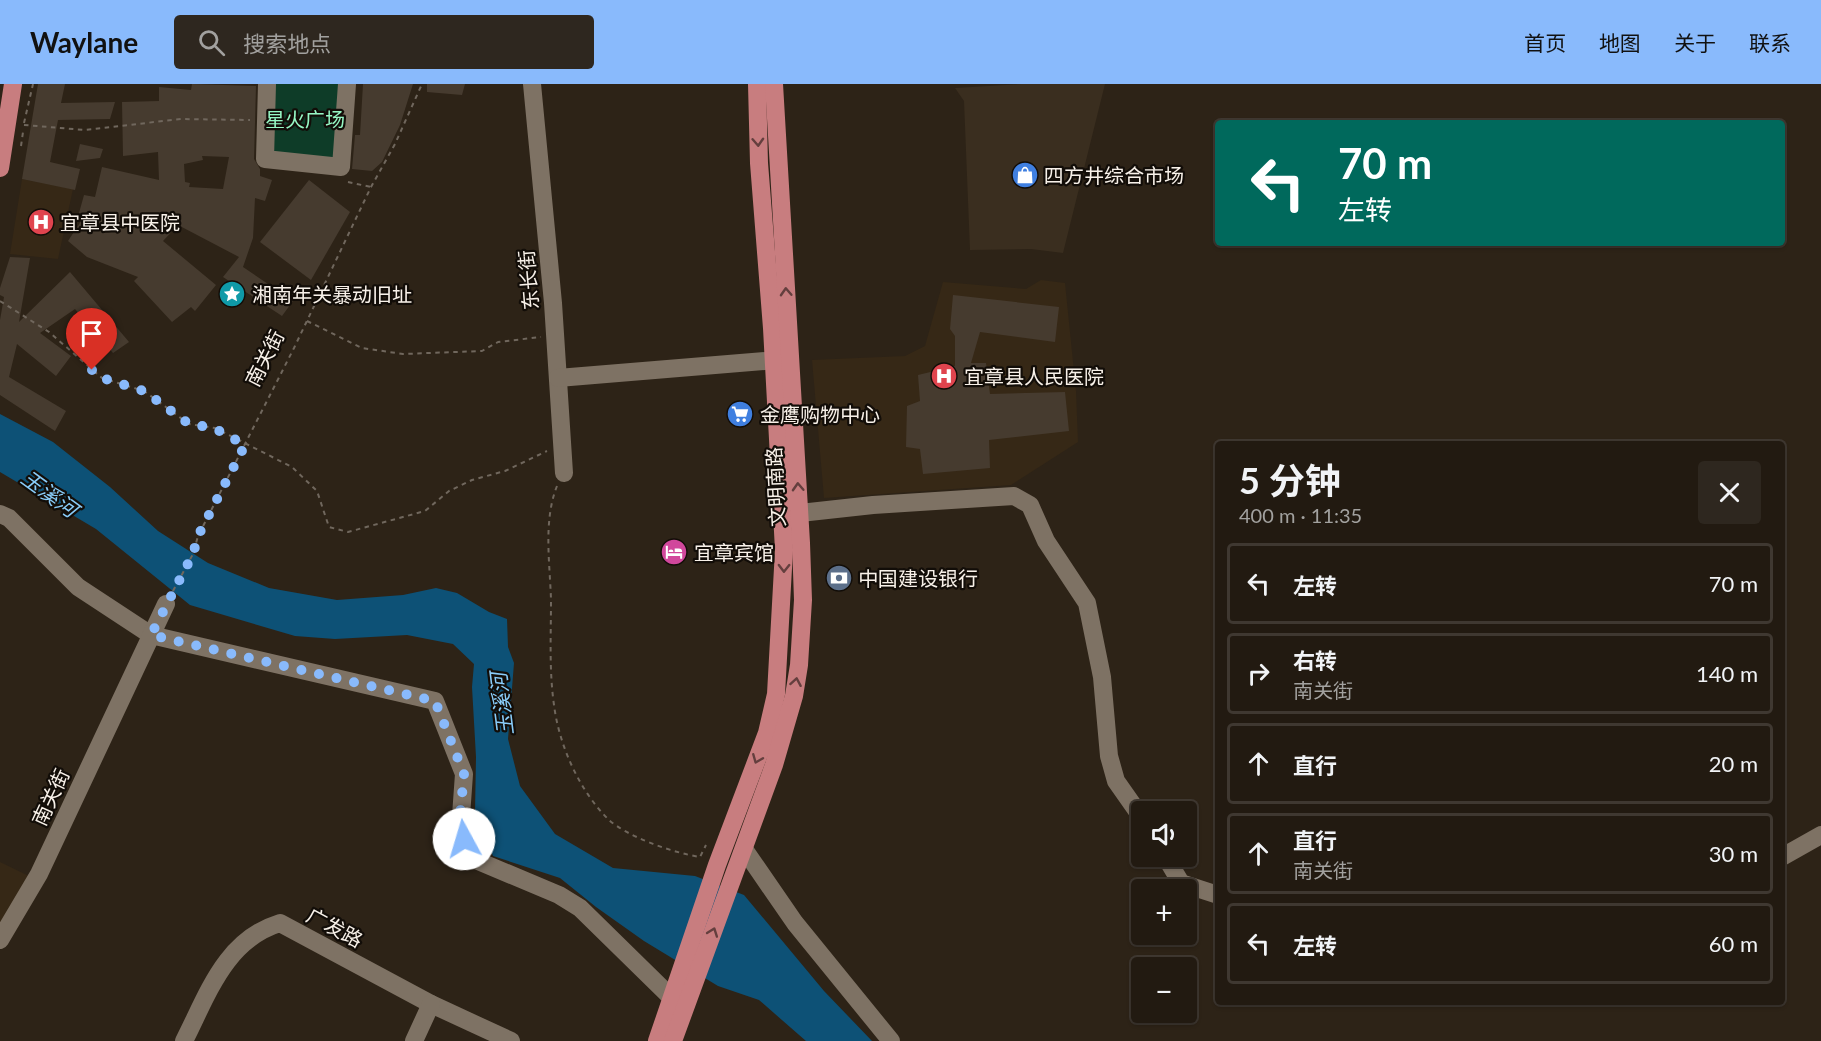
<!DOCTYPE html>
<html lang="zh">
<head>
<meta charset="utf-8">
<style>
  body { margin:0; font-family:Lato,"Noto Sans SC",sans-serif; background:#2e271f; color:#f1f3f6; height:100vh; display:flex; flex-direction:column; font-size:22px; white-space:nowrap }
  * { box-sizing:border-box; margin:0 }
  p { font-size:20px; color:#a2a19f }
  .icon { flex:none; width:33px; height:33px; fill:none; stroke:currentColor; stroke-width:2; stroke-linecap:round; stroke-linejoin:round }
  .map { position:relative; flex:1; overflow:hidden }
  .panel { position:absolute; left:1215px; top:357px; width:570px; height:564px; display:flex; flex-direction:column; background:#221a11; border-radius:6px; box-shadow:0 2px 4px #0004,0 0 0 2px #3f3831 }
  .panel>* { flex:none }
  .hud { position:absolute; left:1215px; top:36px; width:570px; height:126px; border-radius:6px; box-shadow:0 2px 4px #0004,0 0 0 2px #3f3831; background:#00695c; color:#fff; overflow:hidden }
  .buttons { position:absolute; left:1131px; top:717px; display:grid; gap:12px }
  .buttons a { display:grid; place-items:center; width:66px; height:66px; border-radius:6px; background:#221a11; box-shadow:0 2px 4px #0004,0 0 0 2px #3f3831; font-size:30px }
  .pin { position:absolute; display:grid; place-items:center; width:51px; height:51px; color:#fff; margin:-62px -26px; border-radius:50% 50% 50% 0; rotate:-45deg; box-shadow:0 0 6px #0007 }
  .pin .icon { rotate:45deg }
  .me { position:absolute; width:66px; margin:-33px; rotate:354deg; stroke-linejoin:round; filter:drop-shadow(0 0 4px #0008) }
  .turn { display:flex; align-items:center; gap:21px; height:126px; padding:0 24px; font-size:27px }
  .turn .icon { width:78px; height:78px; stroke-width:2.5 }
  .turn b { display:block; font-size:42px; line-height:51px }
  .round { display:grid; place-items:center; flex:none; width:63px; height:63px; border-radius:6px; background:#2e271f }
  .summary { display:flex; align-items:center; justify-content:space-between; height:102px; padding:0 24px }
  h1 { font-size:36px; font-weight:700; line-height:45px }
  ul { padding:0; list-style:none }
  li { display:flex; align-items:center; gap:18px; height:81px; margin:0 12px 9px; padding:0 12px; border:3px solid #3f3831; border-radius:6px }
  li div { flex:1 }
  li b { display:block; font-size:22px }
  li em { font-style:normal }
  header { display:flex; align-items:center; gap:36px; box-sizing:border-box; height:84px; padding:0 30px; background:#89bafc; color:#111 }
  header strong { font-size:28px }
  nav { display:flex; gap:33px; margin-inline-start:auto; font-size:21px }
  .search { width:420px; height:54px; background:#2e271f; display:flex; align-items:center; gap:15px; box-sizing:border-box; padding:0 21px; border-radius:6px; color:#a2a19f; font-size:22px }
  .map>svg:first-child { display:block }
</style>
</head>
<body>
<header>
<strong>Waylane</strong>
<div class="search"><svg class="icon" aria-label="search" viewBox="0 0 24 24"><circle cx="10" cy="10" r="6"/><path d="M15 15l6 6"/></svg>搜索地点</div>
<nav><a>首页</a><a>地图</a><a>关于</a><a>联系</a></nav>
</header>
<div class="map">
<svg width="1821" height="957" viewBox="0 0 1821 957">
  <rect width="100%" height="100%" fill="#2d2317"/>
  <!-- commercial -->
  <polygon fill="#3a2e1f" points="1022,0 1105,0 1063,169 1031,165 970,166 964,17 955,4"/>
  <!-- built -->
  <g fill="#362816">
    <polygon points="22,95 73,105 58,175 10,170"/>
    <polygon points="1041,196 1065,199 1076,307 1078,358 1011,401 824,414 812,276 905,272 925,262 943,198 1026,205"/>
    <polygon points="0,778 33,794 0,850"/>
  </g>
  <!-- green -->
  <polygon fill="#0e3c28" points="274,0 341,0 337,75 270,70"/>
  <!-- water -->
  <polygon fill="#0d5176" points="0,330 53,358 110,403 158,447 208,479 269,504 337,516 403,511 436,504 457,509 489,528 507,535 508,563 514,579 508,655 520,702 555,750 613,784 695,792 744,811 824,907 872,957 806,957 759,916 718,902 644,857 596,823 560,794 493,772 475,729 476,673 472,603 474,580 453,560 407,551 335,555 295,552 190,521 96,445 0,388"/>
  <!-- building -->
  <g fill="#463b2f" fill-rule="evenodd">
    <polygon points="38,0 65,0 61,19 115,18 110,35 58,36 50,78 80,85 75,106 22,95"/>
    <path d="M192,0L256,2L254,75L260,85V92L272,96L265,117L255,114L253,154L243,183L293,217L282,232L223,193L239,173L178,141L163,157L216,201L195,227L191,223L172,238L134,197L138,193L87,173L68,157L85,131L79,129L84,111L95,113L102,83L159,96L158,68L123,72L122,18L159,17V3L191,6ZM202,72L229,73L223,105L189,103L190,99L185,98L184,80L203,76Z"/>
    <polygon points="363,0 413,0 400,41 382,78 372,87 352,85 355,51 360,51"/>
    <polygon points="427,0 465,0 462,11 427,8"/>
    <polygon points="80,60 103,65 100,74 76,77"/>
    <polygon points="309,96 350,128 311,196 260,158"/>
    <polygon points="10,173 30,174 19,238 70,188 129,258 113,269 75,225 40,249 71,272 56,292 17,260 9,293 66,327 55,347 0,311 0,236 4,213 0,211 0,204"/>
    <polygon points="953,211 1059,223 1055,258 980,248 971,279 986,279 990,310 1065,308 1069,347 989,356 990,384 923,390 920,365 906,363 907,322 920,317 918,291 955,282 955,252 950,245"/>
  </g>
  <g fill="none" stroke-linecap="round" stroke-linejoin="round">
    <!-- path -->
    <g stroke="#70675d" stroke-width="2" stroke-dasharray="4.5 4.5" stroke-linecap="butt">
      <polyline points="24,39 33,0"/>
      <polyline points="24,41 85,46 181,35 250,36"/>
      <polyline points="21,62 23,48"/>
      <polyline points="348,98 371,103"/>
      <polyline points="0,217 49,248 102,294 144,307 189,340 215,344 292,383 317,407 329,443 348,448 425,427 449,407 472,396 505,387 547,367"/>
      <polyline points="307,237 362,264 403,270 482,267 498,258 541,253"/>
      <path d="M557,402C543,437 550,480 551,516C551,551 549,586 554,621C559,661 579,706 608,735C627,753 674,769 700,773L706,761"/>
      <polyline points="173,507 193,470 198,452 294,264 371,103 395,60 422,0"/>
    </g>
    <!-- minor -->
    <g stroke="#7e7264" stroke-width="18">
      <polyline points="267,0 265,75 341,83 347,0"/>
      <polyline points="532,0 553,219 564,389"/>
      <polyline points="558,294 789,275"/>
      <polyline points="800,429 873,421 998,413 1014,412 1030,421 1046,457 1087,519 1102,593 1109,672 1116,697 1142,734"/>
      <polyline points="0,430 9,434 78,503 151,551 435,617 464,690 461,732 464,755 478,777 559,811 580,824 681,923"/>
      <polyline points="744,765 795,839 891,957"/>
      <polyline points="1165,772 1181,799 1218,811"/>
      <polyline points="1782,773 1821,751"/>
      <polyline points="0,856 39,790 166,520"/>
      <path d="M184,957C208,910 225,856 280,839L431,920L511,957"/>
      <polyline points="414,957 431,920"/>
    </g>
    <!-- major -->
    <g stroke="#c87d7f" stroke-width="18">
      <polyline points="0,84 13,0"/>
      <polyline points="657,957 717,781 767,649 776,610 784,466 772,244 759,79 757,0"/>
      <polyline points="673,957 774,681 794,612 799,581 803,516 801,459 774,0"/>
    </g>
  </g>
  <!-- one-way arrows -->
  <defs><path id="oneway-chevron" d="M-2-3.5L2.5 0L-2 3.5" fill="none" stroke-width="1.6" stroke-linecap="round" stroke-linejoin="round" transform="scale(1.5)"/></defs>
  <g stroke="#643f3e">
    <use href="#oneway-chevron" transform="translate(758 58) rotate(87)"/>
    <use href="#oneway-chevron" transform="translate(786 208) rotate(-93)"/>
    <use href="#oneway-chevron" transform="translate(798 403) rotate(-93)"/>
    <use href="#oneway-chevron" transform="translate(784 484) rotate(91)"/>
    <use href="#oneway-chevron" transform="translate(796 598) rotate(-80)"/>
    <use href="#oneway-chevron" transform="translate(757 675) rotate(112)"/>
    <use href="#oneway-chevron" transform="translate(713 848) rotate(-70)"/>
  </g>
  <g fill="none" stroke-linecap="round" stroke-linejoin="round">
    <!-- route -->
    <polyline stroke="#89bafc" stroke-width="10" stroke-dasharray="0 18" points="92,286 102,294 144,307 189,340 214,344 245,361 198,452 193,470 151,551 435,617 464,690 460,732 464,755"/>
  </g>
  <!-- icons -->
  <defs>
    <symbol id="shop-disc" viewBox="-11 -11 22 22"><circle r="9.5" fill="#3f7fe0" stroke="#120d08"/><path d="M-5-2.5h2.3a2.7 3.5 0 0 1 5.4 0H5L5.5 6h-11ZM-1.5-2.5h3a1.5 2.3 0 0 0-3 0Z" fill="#fff"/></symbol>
    <symbol id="hospital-disc" viewBox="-11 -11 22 22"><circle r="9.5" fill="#e0444e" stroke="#120d08"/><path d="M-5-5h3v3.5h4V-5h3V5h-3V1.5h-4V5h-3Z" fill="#fff"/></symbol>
    <symbol id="sight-disc" viewBox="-11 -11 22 22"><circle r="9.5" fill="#0f9aa8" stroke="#120d08"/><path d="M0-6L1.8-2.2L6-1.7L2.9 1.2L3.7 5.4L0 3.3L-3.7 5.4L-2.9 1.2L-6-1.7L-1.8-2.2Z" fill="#fff"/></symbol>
    <symbol id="supermarket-disc" viewBox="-11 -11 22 22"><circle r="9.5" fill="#3f7fe0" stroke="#120d08"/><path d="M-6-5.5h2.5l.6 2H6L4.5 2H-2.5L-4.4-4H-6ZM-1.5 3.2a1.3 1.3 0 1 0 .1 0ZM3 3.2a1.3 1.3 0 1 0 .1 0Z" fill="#fff"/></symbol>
    <symbol id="hotel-disc" viewBox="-11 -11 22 22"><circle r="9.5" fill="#d1479c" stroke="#120d08"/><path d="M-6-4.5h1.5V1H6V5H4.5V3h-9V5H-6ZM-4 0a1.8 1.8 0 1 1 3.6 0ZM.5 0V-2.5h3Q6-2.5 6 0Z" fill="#fff"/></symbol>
    <symbol id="bank-disc" viewBox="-11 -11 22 22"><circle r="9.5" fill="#5c6f8a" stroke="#120d08"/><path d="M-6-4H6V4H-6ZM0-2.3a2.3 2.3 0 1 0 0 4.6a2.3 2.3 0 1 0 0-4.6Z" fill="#fff"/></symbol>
  </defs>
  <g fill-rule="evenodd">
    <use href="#shop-disc" x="1010" y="76" width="30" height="30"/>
    <use href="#hospital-disc" x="26" y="123" width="30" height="30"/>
    <use href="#sight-disc" x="217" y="195" width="30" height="30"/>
    <use href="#hospital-disc" x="929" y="277" width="30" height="30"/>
    <use href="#supermarket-disc" x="725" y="315" width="30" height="30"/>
    <use href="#hotel-disc" x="659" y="453" width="30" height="30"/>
    <use href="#bank-disc" x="824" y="479" width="30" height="30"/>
  </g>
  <g text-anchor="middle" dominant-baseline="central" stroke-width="4.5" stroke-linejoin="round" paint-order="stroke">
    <!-- park labels -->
    <g font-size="20" fill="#96f8c5" stroke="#120d08">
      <text x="305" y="35">星火广场</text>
    </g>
    <!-- poi labels -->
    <g font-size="20" fill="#f8f1e9" stroke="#120d08" text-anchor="start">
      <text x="1044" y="91">四方井综合市场</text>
      <text x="60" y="138">宜章县中医院</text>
      <text x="252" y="210">湘南年关暴动旧址</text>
      <text x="964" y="292">宜章县人民医院</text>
      <text x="760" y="330">金鹰购物中心</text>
      <text x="694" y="468">宜章宾馆</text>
      <text x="858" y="494">中国建设银行</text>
    </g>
    <!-- street labels -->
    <g font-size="20" fill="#f8f1e9" stroke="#120d08">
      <text transform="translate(528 196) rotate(-95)">东长街</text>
      <text transform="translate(264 274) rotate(-63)">南关街</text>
      <text transform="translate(775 403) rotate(-93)">文明南路</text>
      <text transform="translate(50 713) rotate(-65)">南关街</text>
      <text transform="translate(335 843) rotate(28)">广发路</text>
    </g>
    <!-- water labels -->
    <g font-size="21" font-style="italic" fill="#89ccf9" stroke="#120d08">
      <text transform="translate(50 409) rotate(36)">玉溪河</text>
      <text transform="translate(501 620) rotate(-97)">玉溪河</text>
    </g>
  </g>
</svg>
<div class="buttons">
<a><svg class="icon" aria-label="sound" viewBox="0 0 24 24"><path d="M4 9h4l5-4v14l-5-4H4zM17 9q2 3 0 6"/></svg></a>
<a>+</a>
<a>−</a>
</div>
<div class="pin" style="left:92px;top:286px;background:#d93025"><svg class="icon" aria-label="arrive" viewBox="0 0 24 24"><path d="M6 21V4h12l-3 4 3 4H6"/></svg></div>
<svg class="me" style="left:464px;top:755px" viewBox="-20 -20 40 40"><circle r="19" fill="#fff"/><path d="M0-13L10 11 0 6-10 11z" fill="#89bafc"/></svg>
<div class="hud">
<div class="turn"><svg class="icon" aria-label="left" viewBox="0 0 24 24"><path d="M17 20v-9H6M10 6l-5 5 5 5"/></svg><div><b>70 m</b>左转</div></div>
</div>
<section class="panel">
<div class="summary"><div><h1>5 分钟</h1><p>400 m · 11:35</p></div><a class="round"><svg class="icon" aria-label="close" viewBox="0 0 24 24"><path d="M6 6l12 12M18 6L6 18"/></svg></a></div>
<ul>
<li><svg class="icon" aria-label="left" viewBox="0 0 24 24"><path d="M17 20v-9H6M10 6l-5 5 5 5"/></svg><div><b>左转</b></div><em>70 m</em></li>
<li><svg class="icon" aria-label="right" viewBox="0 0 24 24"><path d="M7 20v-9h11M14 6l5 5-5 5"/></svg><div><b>右转</b><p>南关街</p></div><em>140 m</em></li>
<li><svg class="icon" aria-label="ahead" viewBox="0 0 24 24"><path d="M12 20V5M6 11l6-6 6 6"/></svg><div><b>直行</b></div><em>20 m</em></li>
<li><svg class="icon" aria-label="ahead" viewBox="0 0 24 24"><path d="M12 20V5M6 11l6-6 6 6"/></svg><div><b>直行</b><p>南关街</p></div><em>30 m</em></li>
<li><svg class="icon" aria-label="left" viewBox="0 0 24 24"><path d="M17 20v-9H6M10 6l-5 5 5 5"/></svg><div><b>左转</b></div><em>60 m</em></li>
</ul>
</section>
</div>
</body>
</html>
